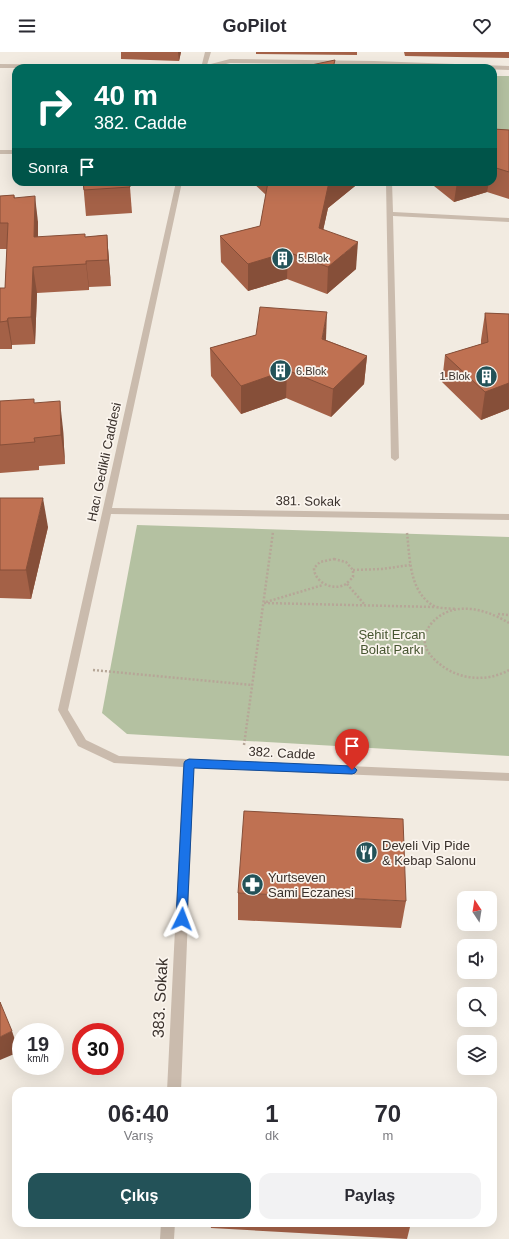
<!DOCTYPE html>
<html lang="tr">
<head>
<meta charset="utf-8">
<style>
  body { margin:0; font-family:Arial,sans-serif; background:#f2f2f3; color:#2b2b33; height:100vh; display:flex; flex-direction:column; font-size:15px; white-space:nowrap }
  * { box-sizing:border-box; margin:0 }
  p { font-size:13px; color:#7c7c81 }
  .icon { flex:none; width:22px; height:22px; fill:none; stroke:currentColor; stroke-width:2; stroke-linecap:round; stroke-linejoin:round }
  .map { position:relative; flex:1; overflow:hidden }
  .side { position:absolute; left:12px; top:1035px; width:485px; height:140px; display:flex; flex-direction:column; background:#fff; border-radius:12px; box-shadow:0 4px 16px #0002 }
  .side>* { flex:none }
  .guide { position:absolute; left:12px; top:12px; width:485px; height:122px; border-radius:12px; box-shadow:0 4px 16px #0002; background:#00695c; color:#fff; overflow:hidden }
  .needle { width:26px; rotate:348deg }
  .tools { position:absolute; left:457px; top:839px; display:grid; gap:8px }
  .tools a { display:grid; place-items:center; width:40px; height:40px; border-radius:8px; background:#fff; box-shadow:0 4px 16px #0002; font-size:20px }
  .speed { position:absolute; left:12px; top:971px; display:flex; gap:8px; font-size:20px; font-weight:700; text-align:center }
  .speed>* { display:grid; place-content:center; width:52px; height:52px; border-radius:50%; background:#fff; box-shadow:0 4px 16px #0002; line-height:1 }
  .speed small { font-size:10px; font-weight:400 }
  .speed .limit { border:6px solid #d22; background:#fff; color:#111 }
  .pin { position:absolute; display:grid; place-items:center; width:34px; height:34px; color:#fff; margin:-41px -17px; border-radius:50% 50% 50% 0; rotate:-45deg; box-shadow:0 0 4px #0007 }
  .pin .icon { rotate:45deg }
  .me { position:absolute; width:44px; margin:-22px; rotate:3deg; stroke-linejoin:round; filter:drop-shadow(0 0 3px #0008) }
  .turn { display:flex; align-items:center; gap:14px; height:84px; padding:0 16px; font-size:18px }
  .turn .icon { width:52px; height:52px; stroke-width:2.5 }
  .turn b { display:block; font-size:28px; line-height:34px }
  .then { display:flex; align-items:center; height:38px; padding:0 16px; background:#0003; gap:8px; font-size:15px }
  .eta { display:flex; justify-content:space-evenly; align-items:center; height:68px; text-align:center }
  .eta b { font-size:24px; font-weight:600; line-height:28px }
  .primary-button { display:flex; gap:8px; margin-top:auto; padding:8px 16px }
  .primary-button a { flex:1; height:46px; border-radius:12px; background:#235258; color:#fff; font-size:16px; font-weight:600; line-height:46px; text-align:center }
  .primary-button a+a { background:#f2f2f3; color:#2b2b33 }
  header { display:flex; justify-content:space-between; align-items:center; height:52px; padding:0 16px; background:#fff; font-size:18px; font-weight:600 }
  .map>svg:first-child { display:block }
</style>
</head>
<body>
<header><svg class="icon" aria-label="menu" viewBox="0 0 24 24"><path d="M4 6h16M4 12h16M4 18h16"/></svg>GoPilot<svg class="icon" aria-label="heart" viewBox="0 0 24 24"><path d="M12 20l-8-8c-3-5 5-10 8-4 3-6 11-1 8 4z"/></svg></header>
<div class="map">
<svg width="509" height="1187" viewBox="0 0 509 1187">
  <rect width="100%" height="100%" fill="#f2ebe1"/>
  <!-- green -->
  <g fill="#b4c1a1">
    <rect x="493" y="24" width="16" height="61"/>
    <polygon points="137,473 509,485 509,704 127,682 102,661"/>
  </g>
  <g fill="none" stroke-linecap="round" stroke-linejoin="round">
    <!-- path -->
    <g stroke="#b6a697" stroke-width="2.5" stroke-dasharray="2 2" stroke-linecap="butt">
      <path d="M407,481C410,506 409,540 434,554C439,557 450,556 456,557"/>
      <path d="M334,507L346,510L353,518V525C351,527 348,530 346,532C333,540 314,530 314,516L320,510Z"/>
      <polyline points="353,518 382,517 410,513"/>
      <polyline points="347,532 365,553"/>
      <polyline points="266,550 323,533"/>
      <polyline points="264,551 435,555"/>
      <polyline points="498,562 509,563"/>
      <path d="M509,571C488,558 458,549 437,566C431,571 425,578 425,587C424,594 428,601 433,606C453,627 484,632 509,618"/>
      <polyline points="93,618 252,633"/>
      <polyline points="244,693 273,480"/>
    </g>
    <!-- minor -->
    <g fill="#cabbad" fill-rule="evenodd">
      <polygon points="205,0 211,0 207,13 230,7 374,9 509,14 509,18 374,13 230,11 210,16 201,16"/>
      <polygon points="0,12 189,14 192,16 0,16"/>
      <rect x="0" y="98" width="16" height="4"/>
      <polygon points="176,130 182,130 112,456 509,462 509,468 111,462 68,658 86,688 119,704 509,721 509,729 194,716 181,1039 167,1039 183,715 114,711 78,694 58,658"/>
      <polygon points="386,130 392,130 393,160 509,166 509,170 393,164 399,406 395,409 391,406"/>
      <polygon points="161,1171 175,1171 174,1187 160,1187"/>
    </g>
  </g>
  <!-- wall -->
  <g fill="#a46147">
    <polygon points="121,0 181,0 179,9 121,7"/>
    <polygon points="256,0 357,0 357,3 256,2"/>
    <polygon points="404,0 509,0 509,6 405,4"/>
    <polygon points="493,77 509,78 509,147 487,140 454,150 429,130 493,130"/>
    <polygon points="83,130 130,135 132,161 86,164"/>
    <polygon points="252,130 360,130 328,156 323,178 356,217 327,242 287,227 248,239 221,210 220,184 260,174 266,143"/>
    <polygon points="14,143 15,146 38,170 38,185 85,185 107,183 111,234 89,235 89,238 37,241 35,292 12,293 12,297 0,297 0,236 5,236 7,197 0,197 0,144"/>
    <polygon points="485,261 509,262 509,357 481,368 442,330 445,303 481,292 481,288"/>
    <polygon points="256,283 326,288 367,304 364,332 331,365 286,346 241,362 211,324 210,296"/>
    <polygon points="0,349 34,351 63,377 65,412 39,414 39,418 0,421"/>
    <polygon points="0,446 48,475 31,547 0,546"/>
    <polygon points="238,841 406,849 401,876 238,868"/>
    <polygon points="210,1171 411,1171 407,1187 211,1176"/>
  </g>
  <!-- shaded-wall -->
  <g fill="#864f39">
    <polygon points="178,0 181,0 179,9"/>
    <polygon points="329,130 360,130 328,156 318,202 319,176"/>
    <polygon points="457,130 489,130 487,140 454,150"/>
    <polygon points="35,144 38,170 38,211 34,185"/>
    <polygon points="107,183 109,210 111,234 108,208"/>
    <polygon points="358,190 356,217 327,242 328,215"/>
    <polygon points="288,200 287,227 248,239 248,212"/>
    <polygon points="86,209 89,235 89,238 86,212"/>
    <polygon points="33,215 37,241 35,292 31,265"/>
    <polygon points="327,260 326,287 321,314 322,287"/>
    <polygon points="8,266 12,293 12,297 7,269"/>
    <polygon points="367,304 364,332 331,365 333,337"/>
    <polygon points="287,318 286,346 241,362 241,334"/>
    <polygon points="509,331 509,357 481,368 485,340"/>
    <polygon points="60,349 63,377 65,412 61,383"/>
    <polygon points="43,446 48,475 31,547 26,518"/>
    <polygon points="12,979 19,1000 0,1008 0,985"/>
  </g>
  <!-- building -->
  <g fill="#bf7152" stroke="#864f39">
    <polygon points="335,8 333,16 297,16"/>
    <polygon points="493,77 509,78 509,120 493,115"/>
    <polygon points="83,130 130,130 130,135 84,138"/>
    <polygon points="268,130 329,130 319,176 358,190 328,215 288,200 248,212 220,184 260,174"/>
    <polygon points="14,143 14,146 35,144 34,185 85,182 85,185 107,183 108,208 86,209 86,212 33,215 31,265 8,266 7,269 0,270 0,236 5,236 8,171 0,171 0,144"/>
    <polygon points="260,255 327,260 322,287 367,304 333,337 287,318 241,334 210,296 256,283"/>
    <polygon points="485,261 509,262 509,331 485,340 445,303 488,290"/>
    <polygon points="34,347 34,351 60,349 61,383 34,386 35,390 0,393 0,349"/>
    <polygon points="0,446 43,446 26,518 0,518"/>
    <polygon points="244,759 403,767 406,849 238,841"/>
    <polygon points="0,950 12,979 0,985"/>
    <polygon points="219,1036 281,1039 218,1039"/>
  </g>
  <!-- route -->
  <polygon fill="#1a73e8" stroke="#114b97" points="189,707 352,714 355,716 357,718 355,721 352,722 194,716 187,867 186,871 182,872 178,871 176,867 184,711 185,709"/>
  <!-- icons -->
  <defs>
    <symbol id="building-disc" viewBox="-11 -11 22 22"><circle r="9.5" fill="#235258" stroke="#faf4ed"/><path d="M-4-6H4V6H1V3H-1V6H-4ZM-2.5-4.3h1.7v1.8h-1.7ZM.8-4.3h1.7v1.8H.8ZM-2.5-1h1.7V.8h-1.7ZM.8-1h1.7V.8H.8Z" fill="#fff"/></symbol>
    <symbol id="restaurant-disc" viewBox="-11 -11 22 22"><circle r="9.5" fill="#235258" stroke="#faf4ed"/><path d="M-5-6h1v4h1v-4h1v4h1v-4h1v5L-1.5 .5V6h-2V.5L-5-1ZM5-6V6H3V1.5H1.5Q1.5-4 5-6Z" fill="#fff"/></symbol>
    <symbol id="pharmacy-disc" viewBox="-11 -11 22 22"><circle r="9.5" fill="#235258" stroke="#faf4ed"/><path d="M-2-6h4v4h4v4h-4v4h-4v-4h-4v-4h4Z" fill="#fff"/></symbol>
  </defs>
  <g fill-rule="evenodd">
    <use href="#building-disc" x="270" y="194" width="25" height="25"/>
    <use href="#building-disc" x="268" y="306" width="25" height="25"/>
    <use href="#building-disc" x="474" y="312" width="25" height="25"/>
    <use href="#restaurant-disc" x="354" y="788" width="25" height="25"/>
    <use href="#pharmacy-disc" x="240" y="820" width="25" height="25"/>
  </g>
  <g text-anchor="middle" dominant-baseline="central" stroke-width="3.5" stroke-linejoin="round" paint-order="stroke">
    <!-- far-poi labels -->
    <g font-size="11" fill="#39302b" stroke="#faf4ed" text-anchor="start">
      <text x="298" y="206">5.Blok</text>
      <text x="296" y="319">6.Blok</text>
      <text x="470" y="324" text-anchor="end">1.Blok</text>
    </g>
    <!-- street labels -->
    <g font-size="13" fill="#39302b" stroke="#faf4ed">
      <text transform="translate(104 410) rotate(-78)">Hacı Gedikli Caddesi</text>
      <text transform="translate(308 449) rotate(1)">381. Sokak</text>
      <text transform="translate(282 701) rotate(3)">382. Cadde</text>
    </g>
    <!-- park labels -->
    <g font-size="13" fill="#465530" stroke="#faf4ed">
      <text x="392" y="582">Şehit Ercan<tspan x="392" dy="15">Bolat Parkı</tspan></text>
    </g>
    <!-- poi labels -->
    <g font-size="13" fill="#39302b" stroke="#faf4ed" text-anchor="start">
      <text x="382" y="793">Develi Vip Pide<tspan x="382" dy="15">&amp; Kebap Salonu</tspan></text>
      <text x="268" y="825">Yurtseven<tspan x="268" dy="15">Sami Eczanesi</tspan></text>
    </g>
    <!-- near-street labels -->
    <g font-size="16" fill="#39302b" stroke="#faf4ed">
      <text transform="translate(160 946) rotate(-87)">383. Sokak</text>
    </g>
  </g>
</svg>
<div class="tools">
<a><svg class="needle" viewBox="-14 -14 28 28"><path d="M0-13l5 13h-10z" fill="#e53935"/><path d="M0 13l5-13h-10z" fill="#7c7c81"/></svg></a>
<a><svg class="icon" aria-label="sound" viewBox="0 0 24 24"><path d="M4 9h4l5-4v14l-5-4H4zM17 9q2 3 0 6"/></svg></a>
<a><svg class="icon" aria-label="search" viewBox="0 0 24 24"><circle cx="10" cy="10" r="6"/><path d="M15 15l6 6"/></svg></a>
<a><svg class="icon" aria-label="layers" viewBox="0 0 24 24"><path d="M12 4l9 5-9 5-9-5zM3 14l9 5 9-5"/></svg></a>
</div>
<div class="speed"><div>19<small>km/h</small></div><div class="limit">30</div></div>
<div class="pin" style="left:352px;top:718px;background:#d93025"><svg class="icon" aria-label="arrive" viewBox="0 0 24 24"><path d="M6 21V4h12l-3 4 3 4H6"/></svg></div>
<svg class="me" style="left:182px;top:867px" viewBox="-20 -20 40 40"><path d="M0-17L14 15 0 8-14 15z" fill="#1a73e8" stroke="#fff" stroke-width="4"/></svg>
<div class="guide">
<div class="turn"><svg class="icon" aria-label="right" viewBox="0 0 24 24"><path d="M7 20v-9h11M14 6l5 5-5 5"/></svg><div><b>40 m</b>382. Cadde</div></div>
<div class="then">Sonra<svg class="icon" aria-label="arrive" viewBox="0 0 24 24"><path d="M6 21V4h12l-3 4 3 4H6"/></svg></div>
</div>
<section class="side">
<div class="eta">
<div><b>06:40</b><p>Varış</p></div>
<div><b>1</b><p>dk</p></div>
<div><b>70</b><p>m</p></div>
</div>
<div class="primary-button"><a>Çıkış</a><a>Paylaş</a></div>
</section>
</div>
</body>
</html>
